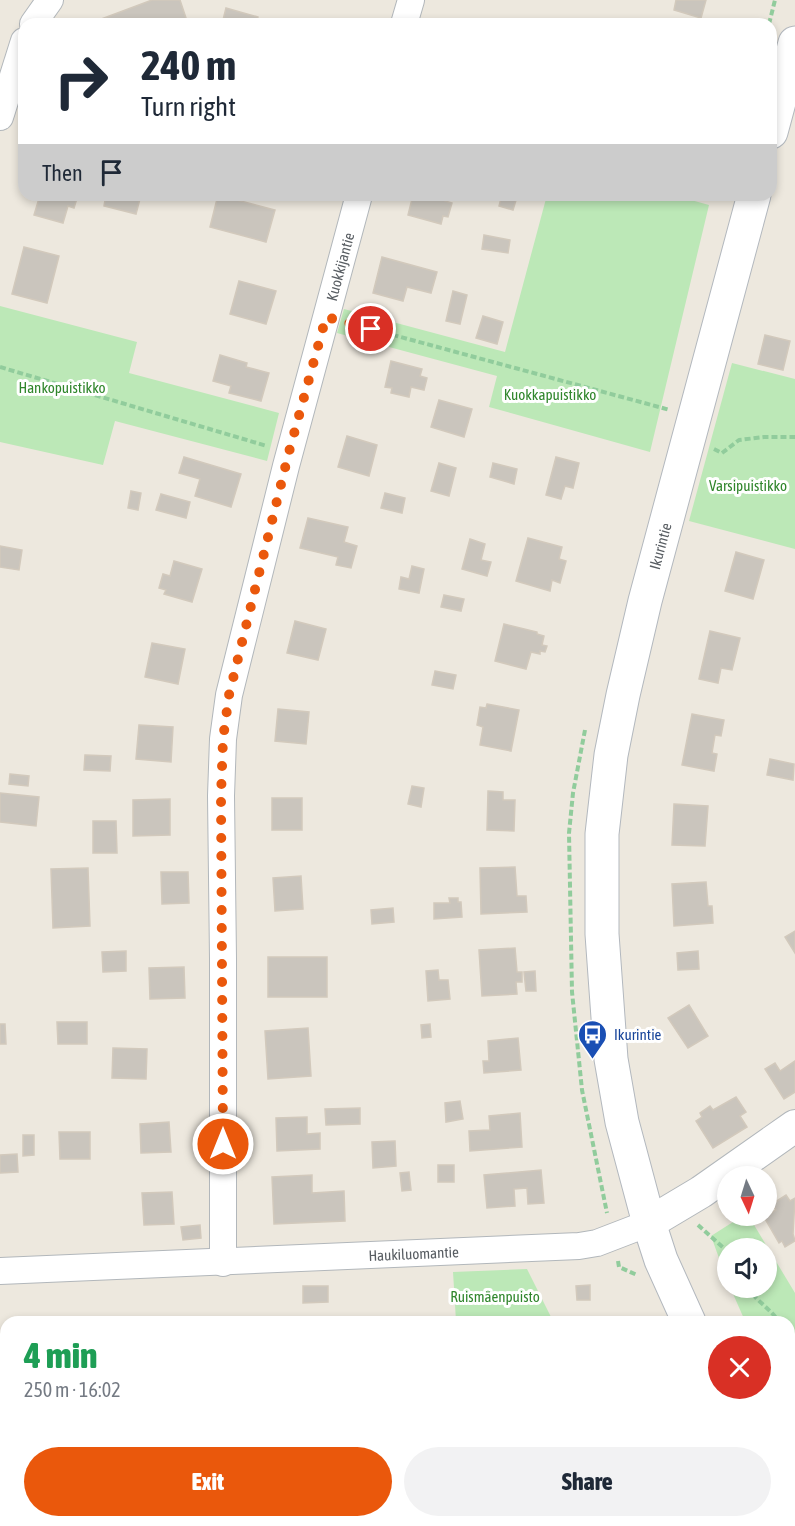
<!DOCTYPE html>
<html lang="en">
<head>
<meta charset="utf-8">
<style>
  body { margin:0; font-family:"Asap Condensed",sans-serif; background:#f2f2f3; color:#1f2937; height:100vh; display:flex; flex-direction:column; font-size:22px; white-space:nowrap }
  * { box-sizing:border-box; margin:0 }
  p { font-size:20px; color:#747a83 }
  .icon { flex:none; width:33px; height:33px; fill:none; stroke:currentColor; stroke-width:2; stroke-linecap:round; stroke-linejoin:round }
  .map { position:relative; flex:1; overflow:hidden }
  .sheet { position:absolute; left:0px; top:1316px; width:795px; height:212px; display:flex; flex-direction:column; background:#fff; border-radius:18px 18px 0 0; box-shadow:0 3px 9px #0003 }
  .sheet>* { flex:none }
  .banner { position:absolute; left:18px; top:18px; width:759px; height:183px; border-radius:18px; box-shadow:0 3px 9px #0003; background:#fff; color:#1f2937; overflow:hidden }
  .needle { width:39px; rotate:176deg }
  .tools { position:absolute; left:717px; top:1166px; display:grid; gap:12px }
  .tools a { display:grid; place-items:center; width:60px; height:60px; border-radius:50%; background:#fff; box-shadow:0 3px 9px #0003; font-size:30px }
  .pin { position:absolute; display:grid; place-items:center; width:51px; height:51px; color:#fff; margin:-26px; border:3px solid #fff; border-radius:50%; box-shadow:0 2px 6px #0007 }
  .me { position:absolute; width:66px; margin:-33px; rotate:0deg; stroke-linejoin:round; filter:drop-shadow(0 0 4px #0008) }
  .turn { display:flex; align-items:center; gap:21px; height:126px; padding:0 24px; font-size:27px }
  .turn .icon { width:78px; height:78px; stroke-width:2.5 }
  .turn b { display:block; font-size:42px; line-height:51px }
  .then { display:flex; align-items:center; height:57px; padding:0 24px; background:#0003; gap:12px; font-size:22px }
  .round { display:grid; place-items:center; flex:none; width:63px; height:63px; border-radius:32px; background:#f2f2f3 }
  .summary { display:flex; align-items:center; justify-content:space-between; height:102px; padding:0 24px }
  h1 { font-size:36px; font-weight:800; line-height:45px; color:#1e9e55 }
  .cta { display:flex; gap:12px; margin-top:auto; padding:12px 24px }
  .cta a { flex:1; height:69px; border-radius:36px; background:#ea580c; color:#fff; font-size:24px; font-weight:800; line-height:69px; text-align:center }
  .cta a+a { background:#f2f2f3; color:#1f2937 }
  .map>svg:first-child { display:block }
</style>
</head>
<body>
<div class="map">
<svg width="795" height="1526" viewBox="0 0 795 1526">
  <rect width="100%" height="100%" fill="#ede8de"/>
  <!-- green -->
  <g fill="#bce8b7">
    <polygon points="547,195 673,195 709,205 650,452 489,407 497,376 337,333 344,309 505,352"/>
    <polygon points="0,306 137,342 129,373 279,413 267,461 115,421 103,465 0,442"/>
    <polygon points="732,363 795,379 795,549 689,521"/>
    <polygon points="744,1215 748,1215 795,1293 795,1424 789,1411 789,1322 745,1321 730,1287 766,1287 766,1248 728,1248 727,1280 711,1236"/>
    <polygon points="527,1269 553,1321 456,1321 453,1272"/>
    <polygon points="0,1450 6,1450 6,1521 594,1521 596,1526 0,1526"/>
  </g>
  <!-- building -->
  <g fill="#cac5bd" stroke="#d2c9bc" stroke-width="1.5">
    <polygon points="152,0 180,0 188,24 88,24"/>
    <polygon points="676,0 706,0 701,18 674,10"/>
    <polygon points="226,8 258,17 256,24 222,24"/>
    <polygon points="40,195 78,195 74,208 68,206 63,223 34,215"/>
    <polygon points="106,195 141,195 136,214 104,206"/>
    <polygon points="218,195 275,210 266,242 210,227"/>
    <polygon points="413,195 446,196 445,201 452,203 448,217 443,216 441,224 408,215"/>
    <polygon points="502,195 517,197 513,210 499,206"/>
    <polygon points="484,235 510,240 508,253 482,249"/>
    <polygon points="24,247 59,256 47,303 12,294"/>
    <polygon points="382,257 437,272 431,293 407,287 403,301 373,293"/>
    <polygon points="239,281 276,291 266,324 230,314"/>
    <polygon points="453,291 467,295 460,324 446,321"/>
    <polygon points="483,316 503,322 497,344 476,338"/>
    <polygon points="765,335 790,341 783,370 758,364"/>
    <polygon points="220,355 247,363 246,367 269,373 261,401 229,393 231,386 213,381"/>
    <polygon points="391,361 422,369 420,376 427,378 424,390 411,387 409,397 391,393 392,388 385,387"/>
    <polygon points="439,400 472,409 464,437 431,427"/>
    <polygon points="347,436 377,445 369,476 338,467"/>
    <polygon points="184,457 241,474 231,507 195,496 200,479 179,473"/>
    <polygon points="556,457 579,463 573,488 565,486 561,499 546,495"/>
    <polygon points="439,463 456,468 449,496 431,491"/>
    <polygon points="493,463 517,469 514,484 490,477"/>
    <polygon points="131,491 141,493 138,510 128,508"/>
    <polygon points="385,493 405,498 402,513 381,508"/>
    <polygon points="161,494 190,502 186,518 156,510"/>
    <polygon points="308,518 348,527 344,542 357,546 351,568 336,565 338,557 300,548"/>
    <polygon points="528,538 562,547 559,559 566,561 560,583 552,580 550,591 516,581"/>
    <polygon points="470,539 485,544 481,560 491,562 487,576 462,569"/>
    <polygon points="0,546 22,550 19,570 0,567"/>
    <polygon points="736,552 764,560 753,599 725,591"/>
    <polygon points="174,561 202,569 192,602 164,594 166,590 159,588 163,574 170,576"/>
    <polygon points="412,566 424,569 419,593 399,589 401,577 409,579"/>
    <polygon points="444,595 464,599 461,611 441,607"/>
    <polygon points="295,621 326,629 318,660 287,653"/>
    <polygon points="504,624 537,632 537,634 544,636 542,645 547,646 545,652 540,651 540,654 531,652 526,669 495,661"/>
    <polygon points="710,631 740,638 732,670 721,668 718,683 699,679"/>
    <polygon points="152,643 185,649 178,684 145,677"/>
    <polygon points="435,671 456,675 453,689 432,685"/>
    <polygon points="487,704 519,710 511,751 480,745 483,727 477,725 480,707 486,708"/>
    <polygon points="278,709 309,712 306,744 275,741"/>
    <polygon points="692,714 724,720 721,736 715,735 712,753 717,754 714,771 682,765"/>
    <polygon points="139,725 173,727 171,762 136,759"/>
    <polygon points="85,755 111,756 110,771 84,770"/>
    <polygon points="770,759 794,764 793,780 767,775"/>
    <polygon points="10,774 29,776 28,786 9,784"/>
    <polygon points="412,786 424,788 421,807 408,804"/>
    <polygon points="488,791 503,792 503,800 515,800 514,831 487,830"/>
    <polygon points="0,793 39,797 36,826 0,822"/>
    <rect x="272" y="798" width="30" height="32"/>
    <polygon points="170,799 170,835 133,836 133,800"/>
    <polygon points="674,804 708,806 705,846 672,845"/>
    <polygon points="93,821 116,821 117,853 93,853"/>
    <polygon points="515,867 517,896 526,896 527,912 481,914 480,868"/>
    <polygon points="88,868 90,926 53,928 51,869"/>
    <polygon points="161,872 188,872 189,903 162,904"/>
    <polygon points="301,876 303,909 275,911 273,878"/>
    <polygon points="706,882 708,906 712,906 713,923 674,926 672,884"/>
    <polygon points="449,898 458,898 458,902 461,902 462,917 434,919 434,903 450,903"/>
    <polygon points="393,908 394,922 372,924 371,910"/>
    <polygon points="795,931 795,953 785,937"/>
    <polygon points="515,948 517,972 522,972 522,982 516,982 517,994 482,996 479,950"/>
    <polygon points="126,951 126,971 103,972 102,952"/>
    <polygon points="698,951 699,969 678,970 677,953"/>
    <rect x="268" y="957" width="59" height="40"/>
    <polygon points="184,967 185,998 150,999 149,968"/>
    <polygon points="438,970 439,980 448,980 450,999 428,1001 426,971"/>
    <polygon points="535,971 536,991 526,991 524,972"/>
    <polygon points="689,1005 708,1036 688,1048 668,1018"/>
    <polygon points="57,1022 87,1022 87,1044 58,1044"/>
    <polygon points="0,1024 5,1024 6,1044 0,1044"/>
    <polygon points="430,1024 431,1037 422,1038 421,1025"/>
    <polygon points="308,1028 311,1076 268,1079 265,1031"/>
    <polygon points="518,1038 521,1070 484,1073 483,1061 489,1061 488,1041"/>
    <polygon points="113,1048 147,1049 146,1079 112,1078"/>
    <polygon points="795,1061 795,1092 784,1099 765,1069 775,1063 780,1071"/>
    <polygon points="736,1097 746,1112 740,1116 747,1127 713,1148 696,1121 702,1117 700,1113 710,1106 713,1110"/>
    <polygon points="460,1101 463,1119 446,1122 445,1103"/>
    <polygon points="360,1108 360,1124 326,1125 325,1109"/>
    <polygon points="520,1113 522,1147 470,1151 469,1131 490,1130 489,1116"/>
    <polygon points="307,1117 307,1134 320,1133 320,1149 277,1151 276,1118"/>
    <polygon points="169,1122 171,1152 141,1153 140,1124"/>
    <polygon points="59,1132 90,1132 90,1159 60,1159"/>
    <polygon points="23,1135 34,1135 34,1155 23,1156"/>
    <polygon points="395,1141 396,1166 373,1168 372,1142"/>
    <polygon points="17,1154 18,1172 0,1173 0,1155"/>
    <rect x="438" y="1165" width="16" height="17"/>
    <polygon points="541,1170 544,1203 528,1204 527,1188 514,1189 515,1206 487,1208 484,1175"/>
    <polygon points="409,1172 411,1190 402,1191 400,1173"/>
    <polygon points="312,1175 312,1193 344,1191 345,1221 274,1224 272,1177"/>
    <polygon points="172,1192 174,1224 144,1225 142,1193"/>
    <polygon points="786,1195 790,1201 795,1198 793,1234 795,1241 785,1247 782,1241 779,1243 764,1217 776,1210 772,1204"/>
    <polygon points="200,1225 201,1238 183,1240 181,1227"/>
    <polygon points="590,1285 590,1300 577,1300 576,1286"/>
    <polygon points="303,1286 328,1286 328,1302 303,1303"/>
    <polygon points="0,1341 6,1341 6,1373 0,1374"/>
  </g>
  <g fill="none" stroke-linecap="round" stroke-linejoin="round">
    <defs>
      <g id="minor">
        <polyline points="33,24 50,0"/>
        <polyline points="404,24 411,0"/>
        <polyline points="0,117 24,41"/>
        <path id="s1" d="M223,1263V959L221,796L223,739L229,695L286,466L359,195"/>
        <path id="s2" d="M0,1271L579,1246L597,1243L649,1223"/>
        <polyline points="789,1495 795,1491"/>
        <polyline points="612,1521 614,1526"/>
        <polyline points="695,1526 710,1521"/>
      </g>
      <polyline id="tertiary" points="649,1223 701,1192 795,1126"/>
      <g id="secondary">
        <polyline points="771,132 795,43"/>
        <path id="s3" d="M689,1322L661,1260L649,1223L622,1122L611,1059L602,934V834L611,755L623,695L645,601L754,195"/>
        <polyline points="781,1521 783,1526"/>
      </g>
    </defs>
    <!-- minor casing -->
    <use href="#minor" stroke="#b2b7bb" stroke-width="28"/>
    <!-- tertiary casing -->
    <use href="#tertiary" stroke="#b2b7bb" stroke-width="34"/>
    <!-- secondary casing -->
    <use href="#secondary" stroke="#b3b8be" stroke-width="35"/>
    <!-- path -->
    <g stroke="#91cc9c" stroke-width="4" stroke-dasharray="6 3" stroke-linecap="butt">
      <polyline points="769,24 775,0"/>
      <polyline points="349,323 670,410"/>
      <polyline points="0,367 267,446"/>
      <polyline points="714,449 722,453 739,440 764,437 795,437"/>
      <polyline points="585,730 573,793 569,833 572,992 582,1090 607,1213"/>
      <polyline points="698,1225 728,1252"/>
      <polyline points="618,1261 619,1267 637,1275"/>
      <path d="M747,1287C756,1301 770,1308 779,1322"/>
      <polyline points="789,1339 795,1350"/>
      <polyline points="789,1460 795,1463"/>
    </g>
    <!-- minor -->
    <use href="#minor" stroke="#fff" stroke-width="26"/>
    <!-- tertiary -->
    <use href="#tertiary" stroke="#fff" stroke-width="32"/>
    <!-- secondary -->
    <use href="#secondary" stroke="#fff" stroke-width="33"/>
  </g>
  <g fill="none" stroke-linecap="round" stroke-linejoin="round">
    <!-- route -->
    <polyline stroke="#ea580c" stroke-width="10" stroke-dasharray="0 18" points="223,1144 221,796 223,739 229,695 289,452 326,317 371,329"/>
  </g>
  <!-- icons -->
  <defs>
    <symbol id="bus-pin" viewBox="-11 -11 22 30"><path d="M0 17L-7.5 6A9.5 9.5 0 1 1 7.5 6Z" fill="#1a4fb4" stroke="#fff"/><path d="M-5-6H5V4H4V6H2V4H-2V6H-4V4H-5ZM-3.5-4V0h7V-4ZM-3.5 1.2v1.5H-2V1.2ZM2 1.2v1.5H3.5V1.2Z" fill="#fff"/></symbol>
  </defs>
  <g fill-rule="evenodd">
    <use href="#bus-pin" x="576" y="1018" width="33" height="45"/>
  </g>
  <g text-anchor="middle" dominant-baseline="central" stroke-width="6" stroke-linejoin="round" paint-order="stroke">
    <!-- street labels -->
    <g font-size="15" fill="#585d62" stroke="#fff">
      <text stroke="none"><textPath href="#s1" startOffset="1011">Kuokkijantie</textPath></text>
      <text stroke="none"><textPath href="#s3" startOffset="795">Ikurintie</textPath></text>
      <text stroke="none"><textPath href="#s2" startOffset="414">Haukiluomantie</textPath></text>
    </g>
    <!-- park labels -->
    <g font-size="15" fill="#30862c" stroke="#fff">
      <text x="62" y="387">Hankopuistikko</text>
      <text x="550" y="394">Kuokkapuistikko</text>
      <text x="748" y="485">Varsipuistikko</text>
      <text x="495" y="1296">Ruismäenpuisto</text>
    </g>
    <!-- transit labels -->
    <g font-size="15" fill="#164399" stroke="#fff" text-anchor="start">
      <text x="614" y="1034">Ikurintie</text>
    </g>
  </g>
</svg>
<div class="tools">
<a><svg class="needle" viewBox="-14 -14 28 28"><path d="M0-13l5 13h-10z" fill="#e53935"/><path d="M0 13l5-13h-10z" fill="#747a83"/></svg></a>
<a><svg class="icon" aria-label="sound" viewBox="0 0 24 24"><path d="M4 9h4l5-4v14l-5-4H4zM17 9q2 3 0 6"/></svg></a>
</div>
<div class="pin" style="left:371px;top:329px;background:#d93025"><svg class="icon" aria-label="arrive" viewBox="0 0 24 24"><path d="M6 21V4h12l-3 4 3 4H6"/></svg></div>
<svg class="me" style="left:223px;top:1144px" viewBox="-20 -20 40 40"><circle r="17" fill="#ea580c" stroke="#fff" stroke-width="3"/><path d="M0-11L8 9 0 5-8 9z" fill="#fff"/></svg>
<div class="banner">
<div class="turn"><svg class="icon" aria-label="right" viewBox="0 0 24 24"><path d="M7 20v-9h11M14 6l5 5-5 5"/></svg><div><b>240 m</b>Turn right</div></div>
<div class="then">Then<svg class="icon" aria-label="arrive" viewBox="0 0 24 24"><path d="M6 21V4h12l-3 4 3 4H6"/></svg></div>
</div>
<section class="sheet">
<div class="summary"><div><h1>4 min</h1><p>250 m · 16:02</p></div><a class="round" style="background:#d93025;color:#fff"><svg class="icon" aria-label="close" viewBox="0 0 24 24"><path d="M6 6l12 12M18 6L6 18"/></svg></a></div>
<div class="cta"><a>Exit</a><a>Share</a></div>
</section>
</div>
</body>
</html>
